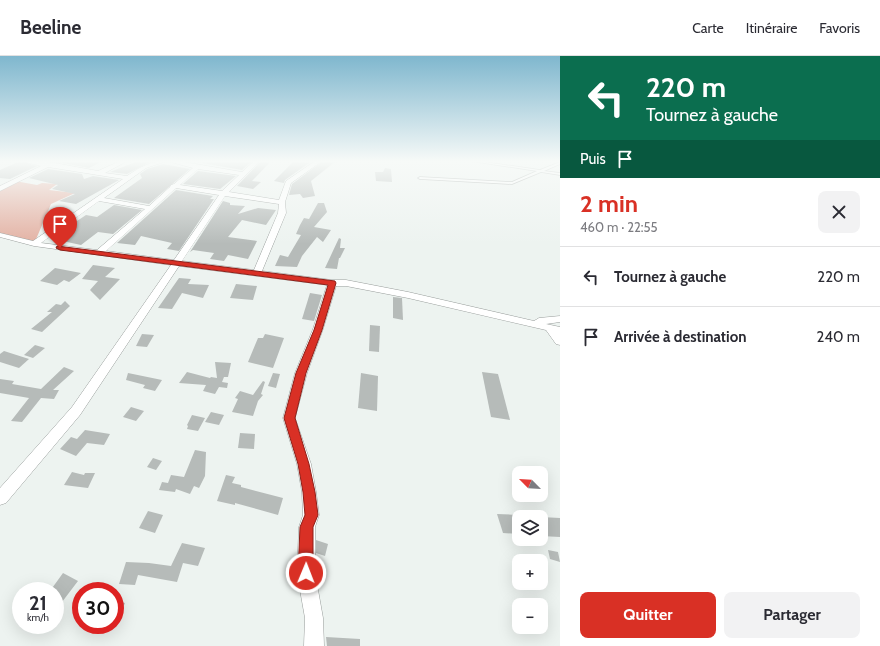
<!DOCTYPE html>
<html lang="fr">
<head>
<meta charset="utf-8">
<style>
  body { margin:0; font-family:Cabin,sans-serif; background:#f2f2f3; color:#2b2b33; height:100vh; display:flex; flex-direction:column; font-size:15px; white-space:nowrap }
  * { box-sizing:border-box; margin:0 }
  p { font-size:13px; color:#7c7c81 }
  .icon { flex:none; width:22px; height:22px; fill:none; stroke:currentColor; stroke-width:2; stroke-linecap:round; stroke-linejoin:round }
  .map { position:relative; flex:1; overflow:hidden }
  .drawer { display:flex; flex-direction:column; background:#fff; width:320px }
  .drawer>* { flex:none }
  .top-card { background:#0b6e4f; color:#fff; overflow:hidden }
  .needle { width:26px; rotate:294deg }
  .controls { position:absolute; left:512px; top:410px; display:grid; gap:8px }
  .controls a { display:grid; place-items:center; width:36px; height:36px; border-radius:8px; background:#fff; box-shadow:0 4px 16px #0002; font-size:20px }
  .speed { position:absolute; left:12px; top:526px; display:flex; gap:8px; font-size:20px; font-weight:700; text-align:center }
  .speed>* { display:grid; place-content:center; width:52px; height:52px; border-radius:50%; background:#fff; box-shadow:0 4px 16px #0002; line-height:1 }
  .speed small { font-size:10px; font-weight:400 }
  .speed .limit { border:6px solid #d22; background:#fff; color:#111 }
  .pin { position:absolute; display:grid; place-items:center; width:34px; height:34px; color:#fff; margin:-41px -17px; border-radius:50% 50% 50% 0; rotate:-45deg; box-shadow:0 0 4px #0007 }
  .pin .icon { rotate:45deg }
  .me { position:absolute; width:44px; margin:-22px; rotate:1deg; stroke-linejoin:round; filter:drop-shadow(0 0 3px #0008) }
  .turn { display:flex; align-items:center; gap:14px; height:84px; padding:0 20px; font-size:18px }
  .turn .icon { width:52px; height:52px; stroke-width:2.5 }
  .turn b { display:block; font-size:28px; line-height:34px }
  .then { display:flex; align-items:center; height:38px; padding:0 20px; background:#0003; gap:8px; font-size:15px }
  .round { display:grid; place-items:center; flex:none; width:42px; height:42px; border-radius:8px; background:#f2f2f3 }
  .head { display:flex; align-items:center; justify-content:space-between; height:68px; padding:0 20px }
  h1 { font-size:24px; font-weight:700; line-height:30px; color:#d93025 }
  .primary-button { display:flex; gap:8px; margin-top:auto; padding:8px 20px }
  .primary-button a { flex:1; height:46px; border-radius:8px; background:#d93025; color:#fff; font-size:16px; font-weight:700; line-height:46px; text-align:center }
  .primary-button a+a { background:#f2f2f3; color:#2b2b33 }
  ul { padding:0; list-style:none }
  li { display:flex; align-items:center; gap:12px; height:60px; padding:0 20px; border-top:1px solid #e1e1e2 }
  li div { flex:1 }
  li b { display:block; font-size:15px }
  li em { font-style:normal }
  header { display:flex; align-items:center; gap:24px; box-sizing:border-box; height:56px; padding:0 20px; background:#fff; border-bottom:1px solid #e1e1e2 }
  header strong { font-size:19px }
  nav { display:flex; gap:22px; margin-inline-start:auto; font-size:14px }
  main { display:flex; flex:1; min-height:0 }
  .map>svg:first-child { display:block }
</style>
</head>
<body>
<header>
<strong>Beeline</strong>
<nav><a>Carte</a><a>Itinéraire</a><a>Favoris</a></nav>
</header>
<main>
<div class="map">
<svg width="560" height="590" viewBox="0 0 560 590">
  <rect width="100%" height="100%" fill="#edf3f0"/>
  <!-- green -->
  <polygon fill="#e3b1a3" points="15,125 37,129 42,127 57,128 49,134 75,137 51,148 34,188 0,179 0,133"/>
  <!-- building -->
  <g fill="#b6bbb9">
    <polygon points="20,105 37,110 10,123 0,122 0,114"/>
    <polygon points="52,105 103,105 89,112"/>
    <polygon points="138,105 150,106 127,118 110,116"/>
    <polygon points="191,105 252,105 242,114"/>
    <polygon points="261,105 271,105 252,125 261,126 253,133 237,130"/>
    <polygon points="299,105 309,107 285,124 284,127 274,125 293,106"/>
    <polygon points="323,105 336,105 311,125 315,140 303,142 300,138 289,139 292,128"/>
    <polygon points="163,108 190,113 149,148 114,142 142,122 140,118 147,113"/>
    <polygon points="385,112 391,113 392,126 376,125 375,116 383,116"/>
    <polygon points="48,113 82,118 84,123 93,120 119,124 76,148 59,145 75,138 52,133 58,129 29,122"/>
    <polygon points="198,115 236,120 220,133 183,128"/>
    <polygon points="176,134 213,140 210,143 214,143 179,195 167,193 172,187 141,180 135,189 117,187"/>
    <polygon points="223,145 230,147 230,149 245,150 238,158 258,152 276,154 266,169 242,164 228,181 257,185 248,203 228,199 224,205 210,203 214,197 193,194 190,196"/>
    <polygon points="318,147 324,147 327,156 314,171 331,174 323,186 317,181 302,200 297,211 275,210 280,199 288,201 301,179 296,178 300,169 304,162 309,163"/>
    <polygon points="114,149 142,154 113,178 98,176 81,189 58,184 64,180 56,178 69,169 74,167 86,159 97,161"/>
    <polygon points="339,182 341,183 340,192 345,192 340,202 339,202 337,213 325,212"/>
    <polygon points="93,209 115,212 105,221 120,223 100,244 90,234 98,225 82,223"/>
    <polygon points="55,212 81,217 69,226 64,224 57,229 40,225"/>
    <polygon points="179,222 191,223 188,228 209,229 203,242 182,237 172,253 158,252"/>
    <polygon points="236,228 257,230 253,244 230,242"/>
    <polygon points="310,237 322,239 314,265 302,263"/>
    <polygon points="393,241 402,242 403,264 393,262"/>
    <polygon points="65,245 70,250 42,276 31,273 52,256 47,256 56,248 61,249"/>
    <polygon points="370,269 380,270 379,296 369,295"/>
    <polygon points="142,278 154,279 147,291 136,290"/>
    <polygon points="265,278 284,282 273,312 248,306 258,282 263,282"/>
    <polygon points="35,289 45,292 33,302 24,299"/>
    <polygon points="4,295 29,303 19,312 0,306 0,298"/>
    <polygon points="215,306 231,307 228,321 224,321 222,326 228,327 227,332 219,331 215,338 203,335 206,329 179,327 187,316 210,322 211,321 217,322"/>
    <polygon points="64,311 74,315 53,334 59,334 54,343 41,342 22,366 11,365 29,342 0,337 0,323 14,325 12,328 41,333"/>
    <polygon points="482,316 498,318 510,364 491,361"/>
    <polygon points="128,317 162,324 155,335 143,332 145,329 126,324"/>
    <polygon points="273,317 280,318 276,332 268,330"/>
    <polygon points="361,317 378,320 377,355 358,352"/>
    <polygon points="263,325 265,326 261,338 263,339 258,345 253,360 232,356 238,343 235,342 240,335 253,339"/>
    <polygon points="131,351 144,355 136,365 123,361"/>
    <polygon points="211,356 224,359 219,369 205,366"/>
    <polygon points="192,359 205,362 198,375 187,373 188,370 187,369"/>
    <polygon points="85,374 110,378 104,389 87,387 76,400 60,393 71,381 77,383"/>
    <polygon points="240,377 255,378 254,393 238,392"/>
    <polygon points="195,394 206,396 205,420 199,432 194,430 190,438 176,433 175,436 159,434 162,426 168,427 171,419 184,421"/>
    <polygon points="153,402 162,405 156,414 147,411"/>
    <polygon points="72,416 84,419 85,417 95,417 88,432 64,429"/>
    <polygon points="226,419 235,421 232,427 241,429 241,431 283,442 278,459 235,447 235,449 217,445"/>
    <polygon points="148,455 163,459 155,477 139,472"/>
    <polygon points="497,458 519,459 519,478 503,477"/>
    <polygon points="541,461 560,462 560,481 541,480"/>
    <polygon points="316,484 328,488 325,500 316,497"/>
    <polygon points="182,487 205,492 198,510 183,507 177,526 138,519 135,529 119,528 126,506 149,507 171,510"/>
    <polygon points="548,494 558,496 560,506 550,503"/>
    <polygon points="63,517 78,525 62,546 55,542 55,535 50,535"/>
    <polygon points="115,545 125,547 115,570"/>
    <polygon points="326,581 360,583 360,590 327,590"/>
  </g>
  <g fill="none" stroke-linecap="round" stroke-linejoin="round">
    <defs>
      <polygon id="lane" points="471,105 478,105 540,114 560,106 560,108 544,115 560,117 560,119 541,116 512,128 420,123 418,122 420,121 512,126 537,115"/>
      <path id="street" d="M21,105L49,106L98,115L120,105H127L105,117L127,120C140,111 151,105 167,105L146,112L104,142L149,150L170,131L171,129L174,128L193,112L167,105H178L242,116L254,105H260L229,136L279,144L286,125L315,105H322L291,127L285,146L286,157L262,215L332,224H346L408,236L534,265L539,262L560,260V266L546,268L560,271V289L556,288L546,274L408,242L346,230H336L323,273L307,317L295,362L311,408L316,436L319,459L315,471V517L323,562L324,590H304L305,562L297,517L299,471L303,459L302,436L297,408L283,362L295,317L313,273L327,229L179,210L80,359L6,447L0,449V432L72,351L171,209L34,190L0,181V177L33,185L123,123L48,111L0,135V130L41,110ZM198,113L239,119L222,135L180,129ZM176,132L219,139L174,204L106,195ZM225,140L279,148L278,157L254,214L182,205ZM99,145L145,153L97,194L41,187Z"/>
    </defs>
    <!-- lane casing -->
    <use href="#lane" stroke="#989d9b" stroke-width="1.5"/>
    <!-- street casing -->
    <use href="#street" stroke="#989d9b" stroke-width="1"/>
    <!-- lane -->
    <use href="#lane" fill="#fff" fill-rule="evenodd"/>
    <!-- street -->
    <use href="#street" fill="#fff" fill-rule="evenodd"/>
  </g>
  <!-- sky -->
  <linearGradient id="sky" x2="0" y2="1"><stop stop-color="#7fb7ce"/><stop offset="0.56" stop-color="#f7faf8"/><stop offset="1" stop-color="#f7faf8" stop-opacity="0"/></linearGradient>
  <rect width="560" height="188" fill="url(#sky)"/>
  <!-- route -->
  <polygon fill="#d93025" stroke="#8d1f18" points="57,190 335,225 336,227 322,274 306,317 295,362 309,408 315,436 318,459 313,471 313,517 311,522 306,524 301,522 298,517 300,471 305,459 303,436 298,408 284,362 296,317 314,274 328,229 60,194 56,192"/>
</svg>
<div class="controls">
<a><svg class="needle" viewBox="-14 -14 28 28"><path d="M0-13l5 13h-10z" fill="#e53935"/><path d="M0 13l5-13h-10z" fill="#7c7c81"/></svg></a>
<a><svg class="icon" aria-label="layers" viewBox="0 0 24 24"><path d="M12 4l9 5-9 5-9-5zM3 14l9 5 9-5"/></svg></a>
<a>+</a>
<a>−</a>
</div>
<div class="speed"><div>21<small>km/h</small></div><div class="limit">30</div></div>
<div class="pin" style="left:60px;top:192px;background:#d93025"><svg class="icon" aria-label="arrive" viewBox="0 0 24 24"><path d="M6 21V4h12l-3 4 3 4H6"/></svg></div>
<svg class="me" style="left:306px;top:517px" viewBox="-20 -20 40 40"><circle r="17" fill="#d93025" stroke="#fff" stroke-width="3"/><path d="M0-11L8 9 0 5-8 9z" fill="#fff"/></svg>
</div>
<section class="drawer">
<div class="top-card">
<div class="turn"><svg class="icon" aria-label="left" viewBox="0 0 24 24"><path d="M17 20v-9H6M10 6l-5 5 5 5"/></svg><div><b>220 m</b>Tournez à gauche</div></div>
<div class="then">Puis<svg class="icon" aria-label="arrive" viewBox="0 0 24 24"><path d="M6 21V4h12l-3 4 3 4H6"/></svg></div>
</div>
<div class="head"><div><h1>2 min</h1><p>460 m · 22:55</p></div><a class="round"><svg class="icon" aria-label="close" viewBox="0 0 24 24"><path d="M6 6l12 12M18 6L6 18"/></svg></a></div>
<ul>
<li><svg class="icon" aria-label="left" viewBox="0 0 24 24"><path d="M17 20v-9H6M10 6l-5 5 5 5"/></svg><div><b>Tournez à gauche</b></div><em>220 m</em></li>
<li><svg class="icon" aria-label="arrive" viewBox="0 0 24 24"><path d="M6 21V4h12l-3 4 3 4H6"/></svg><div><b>Arrivée à destination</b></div><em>240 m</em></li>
</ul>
<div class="primary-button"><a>Quitter</a><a>Partager</a></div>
</section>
</main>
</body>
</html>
